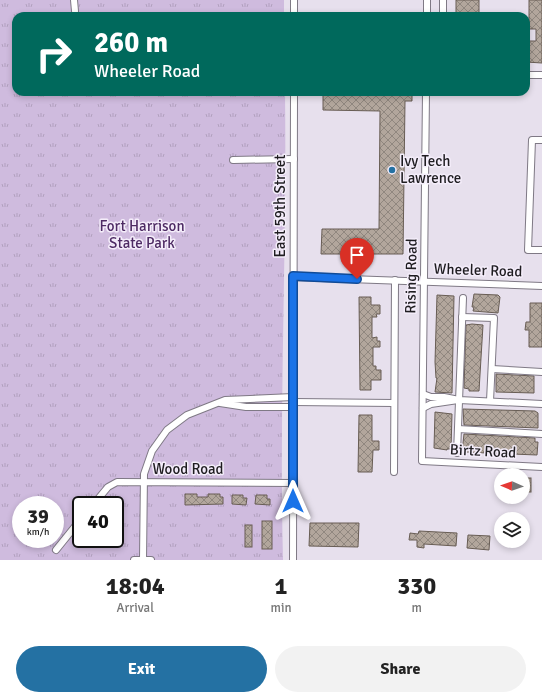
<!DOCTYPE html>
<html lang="en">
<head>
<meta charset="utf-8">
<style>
  body { margin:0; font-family:Signika,sans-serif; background:#f2f2f2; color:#222; height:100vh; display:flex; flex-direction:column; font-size:15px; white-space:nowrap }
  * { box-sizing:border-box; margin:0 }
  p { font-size:13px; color:#767676 }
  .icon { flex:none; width:22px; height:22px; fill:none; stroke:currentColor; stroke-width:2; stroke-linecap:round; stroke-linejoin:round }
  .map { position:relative; height:560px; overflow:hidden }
  .panel { display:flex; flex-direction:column; background:#fff; flex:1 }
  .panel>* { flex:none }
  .top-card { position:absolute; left:12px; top:12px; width:518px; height:84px; border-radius:12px; box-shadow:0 2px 6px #0003; background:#00695c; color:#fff; overflow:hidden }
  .needle { width:26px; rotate:272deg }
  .fabs { position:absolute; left:494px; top:468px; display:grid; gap:8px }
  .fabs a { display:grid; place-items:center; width:36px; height:36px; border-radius:50%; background:#fff; box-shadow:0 2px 6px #0003; font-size:20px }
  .speed { position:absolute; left:12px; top:496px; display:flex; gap:8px; font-size:20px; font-weight:700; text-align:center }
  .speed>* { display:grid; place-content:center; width:52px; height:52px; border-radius:50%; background:#fff; box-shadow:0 2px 6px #0003; line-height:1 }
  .speed small { font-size:10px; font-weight:400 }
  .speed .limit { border:2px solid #111; border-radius:6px; background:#fff; color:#111 }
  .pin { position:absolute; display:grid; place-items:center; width:34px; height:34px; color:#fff; margin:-41px -17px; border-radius:50% 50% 50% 0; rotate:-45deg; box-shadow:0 0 4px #0007 }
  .pin .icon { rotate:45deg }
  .me { position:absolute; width:44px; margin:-22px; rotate:0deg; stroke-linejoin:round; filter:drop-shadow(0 0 3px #0008) }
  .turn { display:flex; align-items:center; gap:14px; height:84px; padding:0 16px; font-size:18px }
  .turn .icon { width:52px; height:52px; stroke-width:2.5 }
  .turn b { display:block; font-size:28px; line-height:34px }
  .eta { display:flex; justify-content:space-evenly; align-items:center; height:68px; text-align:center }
  .eta b { font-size:24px; font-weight:800; line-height:28px }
  .primary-button { display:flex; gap:8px; margin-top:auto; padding:8px 16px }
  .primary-button a { flex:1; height:46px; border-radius:24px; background:#2471a3; color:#fff; font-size:16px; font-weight:800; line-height:46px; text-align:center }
  .primary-button a+a { background:#f2f2f2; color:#222 }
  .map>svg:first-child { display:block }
</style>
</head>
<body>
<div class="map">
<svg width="542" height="560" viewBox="0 0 542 560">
  <defs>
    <pattern id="park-tufts" width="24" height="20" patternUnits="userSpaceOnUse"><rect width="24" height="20" fill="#cfbbde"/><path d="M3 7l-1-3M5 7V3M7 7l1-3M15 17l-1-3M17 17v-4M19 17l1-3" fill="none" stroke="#b1a0be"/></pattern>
    <pattern id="building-cross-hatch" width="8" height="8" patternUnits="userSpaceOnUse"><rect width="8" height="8" fill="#b2a69c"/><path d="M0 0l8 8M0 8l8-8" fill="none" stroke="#90877f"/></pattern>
  </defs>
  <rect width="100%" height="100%" fill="#e7e0ed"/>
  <!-- park -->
  <path fill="url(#park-tufts)" fill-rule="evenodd" d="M0,0H284V16H16V92H285C287,248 279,404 283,560H0ZM21,505H55V539H21ZM81,505H115V539H81Z"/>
  <!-- building -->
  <g fill="url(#building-cross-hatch)" stroke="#685d54">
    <rect x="456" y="0" width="23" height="16"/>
    <polygon points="529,0 542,0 542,63 526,62 526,41 536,41 536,29 529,29"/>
    <polygon points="323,92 412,92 412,101 405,101 403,254 321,254 322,229 379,229 380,111 323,110"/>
    <polygon points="474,294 498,295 500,297 498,313 473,311 474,307 472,307"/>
    <polygon points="437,295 454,296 452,393 435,392 437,378 436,378 435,362"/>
    <polygon points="359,297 371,297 371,305 380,305 380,314 376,314 377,317 372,317 372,338 377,337 377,341 380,341 380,347 373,347 373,366 376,366 376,370 381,370 381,380 371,380 371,390 360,390"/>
    <polygon points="530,303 542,303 542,347 529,347 529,330 525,330 526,322 530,322"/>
    <polygon points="472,324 483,325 479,391 469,391 469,389 464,388 466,325"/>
    <polygon points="496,374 534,376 534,393 496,392"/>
    <polygon points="463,409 535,411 538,413 538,428 464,425"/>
    <polygon points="435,412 452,414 451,449 447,449 447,450 434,448"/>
    <polygon points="359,415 372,415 372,441 379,441 379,450 373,450 372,472 358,472"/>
    <polygon points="464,434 535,438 535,442 538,442 537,455 462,452"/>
    <rect x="523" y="478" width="8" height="14"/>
    <polygon points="185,494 197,494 197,497 208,497 208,494 220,494 220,497 223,497 223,504 185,505"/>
    <polygon points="232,495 243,495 243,498 247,498 246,505 232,504"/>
    <polygon points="256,495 267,495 267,499 270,499 270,505 255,504"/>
    <rect x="262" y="521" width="10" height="28"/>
    <polygon points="310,523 359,523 358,547 309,546"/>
    <rect x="245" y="525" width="7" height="22"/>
    <polygon points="419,531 457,533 456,546 424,544 424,548 417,547 417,540 409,540 410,533 418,534"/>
    <polygon points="468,535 490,536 489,550 467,548"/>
  </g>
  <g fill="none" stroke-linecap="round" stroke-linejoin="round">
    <defs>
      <g id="minor">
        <polyline points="74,0 75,11"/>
        <polyline points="294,16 294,0"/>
        <polyline points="427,16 427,0"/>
        <polyline points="443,16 443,0"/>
        <polyline points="526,75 542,75"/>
        <polyline points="426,92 422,461 542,467"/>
        <polyline points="542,140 532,140 528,250 542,250"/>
        <polyline points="233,160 294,159"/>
        <polyline points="293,277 542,286"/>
        <polyline points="462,317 494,318 490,401"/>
        <polyline points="492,369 542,372"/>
        <polyline points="423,394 431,397 444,397 459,400 542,404"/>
        <polyline points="293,402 394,403"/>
        <polyline points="220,403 246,407 293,407"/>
        <polyline points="423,408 431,404 458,400"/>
        <polyline points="458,429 542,434"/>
        <polyline points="457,453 463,298"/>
        <polyline points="394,472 395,280"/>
        <polyline points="93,505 108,487 117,482 293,483"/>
        <polyline points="56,550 81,519"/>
        <polyline points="134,560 151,560"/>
        <polyline points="143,560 144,474 152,451 167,430 187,415 225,400 293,397"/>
        <polyline points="293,560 294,92"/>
      </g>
    </defs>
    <!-- minor casing -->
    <use href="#minor" stroke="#7f7985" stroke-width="8"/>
    <!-- minor -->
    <use href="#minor" stroke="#fff" stroke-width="6"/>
  </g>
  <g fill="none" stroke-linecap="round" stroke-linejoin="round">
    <defs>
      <polyline id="route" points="293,501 293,276 357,279"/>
    </defs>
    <!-- route casing -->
    <use href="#route" stroke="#114b97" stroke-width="10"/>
    <!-- route -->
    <use href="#route" stroke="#1a73e8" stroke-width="7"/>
  </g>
  <!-- markers -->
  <circle fill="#2471a3" stroke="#f4edfa" stroke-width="1.5" cx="392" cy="170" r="4"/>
  <g text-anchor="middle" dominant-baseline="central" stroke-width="3" stroke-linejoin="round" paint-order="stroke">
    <!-- poi labels -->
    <g font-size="15" fill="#1f1d21" stroke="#f4edfa" text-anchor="start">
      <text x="400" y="161">Ivy Tech<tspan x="400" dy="17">Lawrence</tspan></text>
    </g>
    <!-- street labels -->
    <g font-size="15" fill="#1f1d21" stroke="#f4edfa">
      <text transform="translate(280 206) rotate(-90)">East 59th Street</text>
      <text transform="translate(478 270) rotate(2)">Wheeler Road</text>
      <text transform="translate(411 276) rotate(-89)">Rising Road</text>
      <text transform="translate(483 451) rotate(3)">Birtz Road</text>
      <text x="188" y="469">Wood Road</text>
    </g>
    <!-- park labels -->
    <g font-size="15" fill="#4e2b64" stroke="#f4edfa">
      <text x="142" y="226">Fort Harrison<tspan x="142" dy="17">State Park</tspan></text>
    </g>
  </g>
</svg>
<div class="fabs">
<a><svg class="needle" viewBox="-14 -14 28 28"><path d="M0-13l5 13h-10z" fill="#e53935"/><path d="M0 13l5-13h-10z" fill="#767676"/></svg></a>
<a><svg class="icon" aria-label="layers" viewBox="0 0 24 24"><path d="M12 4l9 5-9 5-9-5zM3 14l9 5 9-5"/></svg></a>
</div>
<div class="speed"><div>39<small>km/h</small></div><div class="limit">40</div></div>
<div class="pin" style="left:357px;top:279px;background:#d93025"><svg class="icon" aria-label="arrive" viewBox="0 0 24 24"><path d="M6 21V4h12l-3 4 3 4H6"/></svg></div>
<svg class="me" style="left:293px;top:501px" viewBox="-20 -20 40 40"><path d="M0-17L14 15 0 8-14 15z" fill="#1a73e8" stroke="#fff" stroke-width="4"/></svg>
<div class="top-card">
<div class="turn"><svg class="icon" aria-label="right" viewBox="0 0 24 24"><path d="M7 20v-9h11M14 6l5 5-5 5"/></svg><div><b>260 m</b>Wheeler Road</div></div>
</div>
</div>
<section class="panel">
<div class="eta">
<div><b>18:04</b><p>Arrival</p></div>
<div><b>1</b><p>min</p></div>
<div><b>330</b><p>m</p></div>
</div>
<div class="primary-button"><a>Exit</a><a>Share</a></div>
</section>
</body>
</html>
